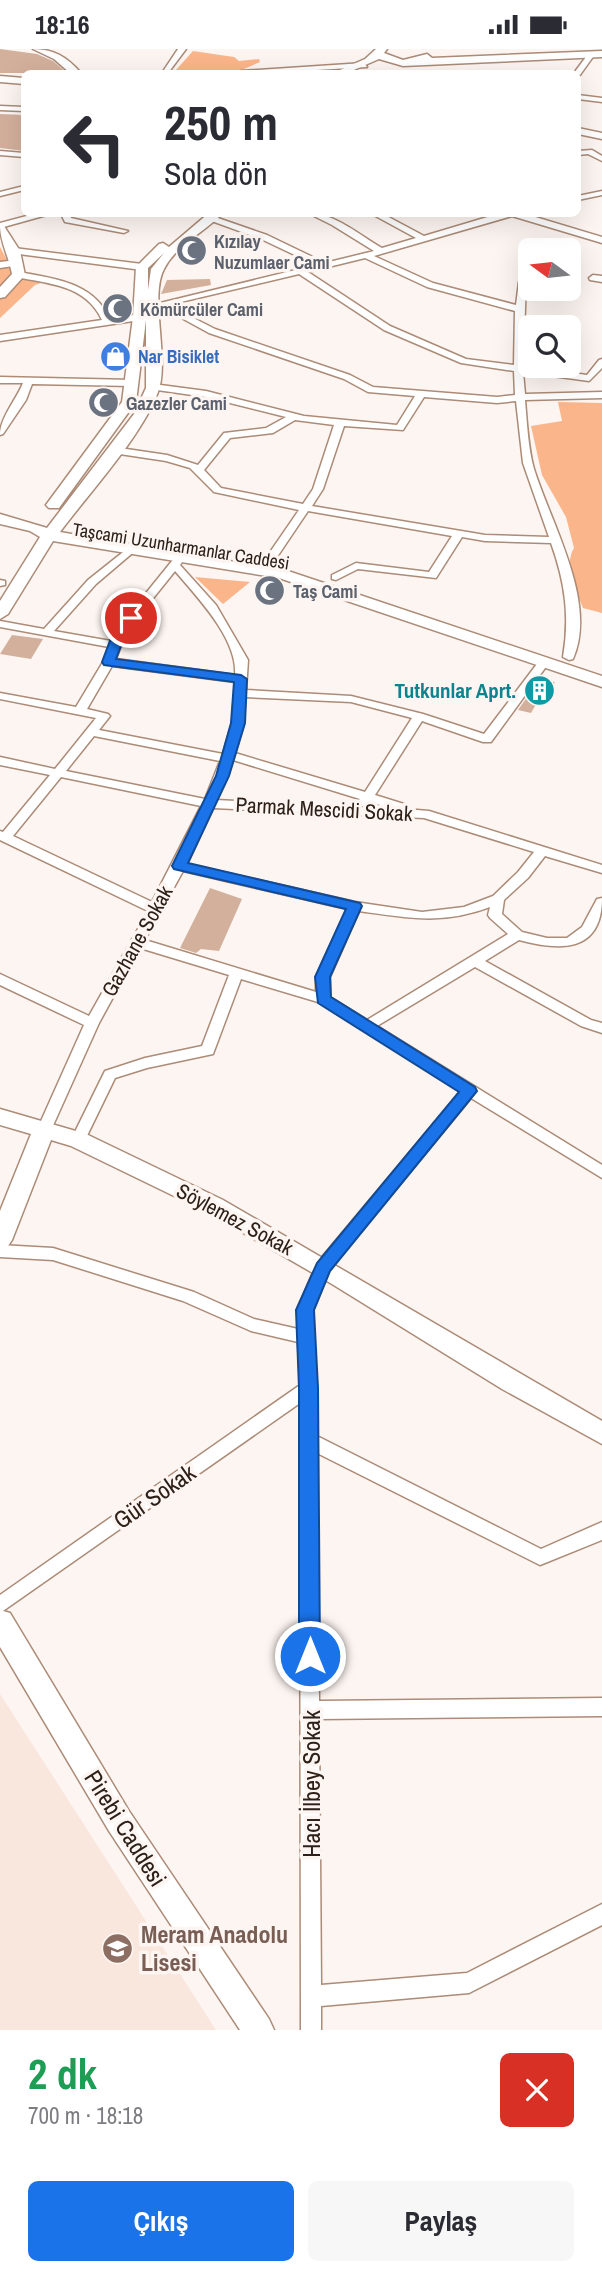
<!DOCTYPE html>
<html lang="tr">
<head>
<meta charset="utf-8">
<style>
  body { margin:0; font-family:"Archivo Narrow",sans-serif; background:#f7f7f7; color:#2b2b33; height:100vh; display:flex; flex-direction:column; font-size:26px; white-space:nowrap }
  * { box-sizing:border-box; margin:0 }
  p { font-size:23px; color:#7c7c81 }
  .icon { flex:none; width:38px; height:38px; fill:none; stroke:currentColor; stroke-width:2; stroke-linecap:round; stroke-linejoin:round }
  .map { position:relative; height:1981px; overflow:hidden }
  .drawer { display:flex; flex-direction:column; background:#fff; flex:1 }
  .drawer>* { flex:none }
  .hud { position:absolute; left:21px; top:21px; width:560px; height:147px; border-radius:10px; box-shadow:0 7px 28px #0002; background:#fff; color:#2b2b33; overflow:hidden }
  .needle { width:46px; rotate:285deg }
  .buttons { position:absolute; left:518px; top:189px; display:grid; gap:14px }
  .buttons a { display:grid; place-items:center; width:63px; height:63px; border-radius:10px; background:#fff; box-shadow:0 7px 28px #0002; font-size:35px }
  .pin { position:absolute; display:grid; place-items:center; width:60px; height:60px; color:#fff; margin:-30px; border:4px solid #fff; border-radius:50%; box-shadow:0 2px 7px #0007 }
  .me { position:absolute; width:77px; margin:-38px; rotate:0deg; stroke-linejoin:round; filter:drop-shadow(0 0 5px #0008) }
  .turn { display:flex; align-items:center; gap:24px; height:147px; padding:0 28px; font-size:32px }
  .turn .icon { width:91px; height:91px; stroke-width:2.5 }
  .turn b { display:block; font-size:49px; line-height:60px }
  .round { display:grid; place-items:center; flex:none; width:74px; height:74px; border-radius:10px; background:#f7f7f7 }
  .overview { display:flex; align-items:center; justify-content:space-between; height:119px; padding:0 28px }
  h1 { font-size:42px; font-weight:800; line-height:52px; color:#1e9e55 }
  .cta { display:flex; gap:14px; margin-top:auto; padding:14px 28px }
  .cta a { flex:1; height:80px; border-radius:10px; background:#1a73e8; color:#fff; font-size:28px; font-weight:800; line-height:80px; text-align:center }
  .cta a+a { background:#f7f7f7; color:#2b2b33 }
  .status { display:flex; justify-content:space-between; align-items:center; height:49px; padding:0 35px; background:#fff; direction:ltr }
  .status svg { height:19px; fill:currentColor }
  .map>svg:first-child { display:block }
</style>
</head>
<body>
<div class="status"><b>18:16</b><svg viewBox="0 0 49 12"><path d="M0 12V9h3v3zM5 12V6h3v6zM10 12V3h3v9zM15 12V0h3v12zM26 1h20v11H26zM47 4h2v5h-2z"/></svg></div>
<div class="map">
<svg width="602" height="1981" viewBox="0 0 602 1981">
  <rect width="100%" height="100%" fill="#fdf5f1"/>
  <!-- built -->
  <polygon fill="#f9e7dd" points="0,1645 216,1981 0,1981"/>
  <!-- green -->
  <g fill="#fbb58a">
    <polygon points="193,2 234,8 239,12 259,10 260,13 237,23 175,22"/>
    <polygon points="0,198 15,226 41,234 35,236 0,269"/>
    <path d="M558,353L602,354V564L583,559C576,541 563,517 574,499L566,468L542,426L531,377L562,372Z"/>
    <polygon points="195,528 250,533 223,555"/>
  </g>
  <!-- building -->
  <g fill="#d3b09c">
    <polygon points="0,0 37,5 53,12 67,24 0,24"/>
    <polygon points="0,65 24,66 24,102 0,99"/>
    <polygon points="210,230 211,236 161,245 167,231"/>
    <polygon points="267,534 284,539 274,551 256,546"/>
    <polygon points="12,586 43,590 31,610 0,605"/>
    <polygon points="540,630 555,633 545,651 539,650 531,664 518,661"/>
    <polygon points="210,839 242,850 219,902 201,900 196,904 180,899"/>
  </g>
  <g fill="none" stroke-linecap="round" stroke-linejoin="round">
    <defs>
      <g id="street">
        <polygon points="178,0 186,0 168,24 162,24"/>
        <polygon points="589,4 595,5 580,26 574,24"/>
        <polygon points="364,14 367,18 266,24 237,24 241,22"/>
        <polygon points="578,46 602,49 602,53 578,50"/>
        <polygon points="0,57 24,58 24,62 0,61"/>
        <polygon points="592,101 602,107 602,112 588,105 578,106 578,102"/>
        <polygon points="0,102 24,104 24,108 0,106"/>
        <polygon points="24,137 24,141 0,147 0,143"/>
        <polygon points="602,142 602,146 578,151 578,147"/>
        <polygon points="38,164 54,164 0,179 0,174"/>
        <polygon points="56,164 69,164 71,169 128,182 124,184 65,173 62,167"/>
        <polygon points="269,164 284,164 280,166"/>
        <path d="M308,164C335,164 359,186 382,199L416,189L370,164H381L424,187L501,164H522L602,188V194L512,167L374,207L433,234L516,256L519,233L526,231L523,317L587,326L599,311L602,310V319L589,332L523,323L525,345L602,343V349L525,351C527,373 528,399 534,420C551,475 598,553 573,610L569,611L563,608C570,567 565,533 551,494L485,492L462,488L436,529L358,520L336,531L332,530V526L356,514L429,523L452,487L308,462L275,511H267L266,509L299,461L214,443L190,419L166,412L113,404L108,401L113,398L167,406L198,416L224,384L266,379L286,368L206,348L150,340V336L153,335L206,342L304,367L397,376L415,347L368,343L344,330L209,284L156,255L316,216L261,190L209,171V167H212L267,186L325,214L374,202L332,176ZM365,209L427,238L515,262L514,316L466,310L390,277L308,223ZM299,225L384,281L461,314L514,322L515,346L497,348L373,338L350,326L215,280L168,256ZM424,348L497,354L516,352L523,414L549,488L485,486L312,457L323,440L344,377L403,381ZM295,371L334,376L313,440L303,455L221,439L204,421L230,389L273,384Z"/>
        <polygon points="14,199 142,215 146,218 142,221 11,204 11,200"/>
        <polygon points="17,211 20,212 20,216 0,219 0,213"/>
        <path d="M19,223C55,230 93,233 110,270L140,265L144,268L140,271L0,292V286L102,271C86,236 50,235 16,228V224Z"/>
        <polygon points="593,226 602,227 602,233 590,231 589,229"/>
        <path d="M0,328L132,331L137,334L132,337L32,335L26,351L3,385L0,386C0,369 16,351 23,334H0Z"/>
        <path d="M132,496L136,497V501L96,535L54,582L111,592L117,580L176,507L180,506L185,509L180,516L216,556L248,611L246,641L351,647L423,665L484,685L540,611H548V615L491,693H483L422,672L375,746L404,755L405,760L429,762L602,816V824L545,807L528,829L504,851L502,865L522,883L547,889H567L582,878L597,850L602,849C602,904 560,902 519,891L485,912L591,971L602,974V984L581,977L475,918L377,977L602,1116V1129L471,1049L329,1221L313,1261L317,1387L541,1500L602,1473V1491L540,1516L317,1404L319,1652L602,1649V1667L319,1670L321,1936L467,1924L602,1855V1876L469,1944L321,1957V1981H301L300,1354L0,1564V1546L300,1336L298,1293L251,1282L183,1252L53,1211L0,1208V1196L53,1199L194,1243L254,1270L298,1280L297,1261L317,1214L461,1042L318,953L241,930L213,1005L147,1019L115,1029L83,1095H73L71,1091L105,1022L145,1009L202,997L229,926L140,899L99,974L51,1081L49,1085H39L37,1081L84,976L0,936V925L89,967L148,862L0,791V782L3,783L50,726L0,716V708L55,720L96,669L0,650V644L76,658L103,613L109,598L0,578V572L44,580L88,531ZM175,522C197,548 238,590 235,626L116,610L126,583ZM112,617L235,633L232,674L223,705L99,681L110,667L108,665L87,660ZM245,648L351,653L412,669L365,743L235,704L244,674ZM94,687L220,712L205,750L66,722ZM233,711L360,750L358,754L360,757H368L371,753L392,760L216,751ZM61,728L201,757L152,853L13,787ZM213,759L424,769L534,803L518,823L493,847L464,858L422,863L355,853L187,815ZM183,822L347,860L316,928V943L145,891ZM490,858L488,866L490,869L508,885L367,971L330,948V928L359,862C408,869 442,876 490,858Z"/>
        <polygon points="0,531 5,532 5,536 0,537"/>
      </g>
      <g id="secondary">
        <path d="M33,0C54,0 67,8 81,24H70L54,10Z"/>
        <polygon points="376,0 387,0 384,4 403,11 427,5 432,9 602,2 602,8 403,17 379,10 347,24 333,24 365,10"/>
        <polygon points="0,27 24,29 24,35 0,33"/>
        <polygon points="578,79 602,84 602,90 578,85"/>
        <path d="M209,164H223C205,183 176,196 164,220C149,248 170,312 158,343C142,387 89,444 60,483L288,522L602,627V638L279,529L53,492L8,565L0,570V552L40,488L30,482L0,475V465L47,479L134,365L146,339V271L136,353L59,459H49L46,456L122,353L133,268L136,218L159,195L163,194L169,198ZM164,204L151,220L148,241V219Z"/>
        <path d="M0,176L4,177L20,202L25,226L5,248L0,249V238L12,225C9,208 0,193 0,176Z"/>
        <polygon points="0,1060 86,1085 223,1151 602,1372 602,1395 502,1340 332,1235 207,1163 71,1097 51,1091 12,1191 8,1197 0,1200 0,1162 31,1085 0,1076"/>
        <polygon points="0,1561 10,1564 129,1762 269,1970 274,1981 240,1981 109,1782 0,1598"/>
      </g>
    </defs>
    <!-- street casing -->
    <use href="#street" stroke="#ac8b77" stroke-width="3"/>
    <!-- secondary casing -->
    <use href="#secondary" stroke="#ac8b77" stroke-width="3"/>
    <!-- street -->
    <use href="#street" fill="#fff" fill-rule="evenodd"/>
    <!-- secondary -->
    <use href="#secondary" fill="#fff" fill-rule="evenodd"/>
  </g>
  <!-- route -->
  <polygon fill="#1a73e8" stroke="#114b97" stroke-width="2" points="131,565 137,569 124,589 116,610 241,626 247,630 245,674 229,727 188,814 360,854 362,857 330,928 331,948 475,1038 477,1042 330,1222 314,1261 318,1339 320,1607 317,1614 310,1617 302,1614 299,1607 299,1339 296,1261 317,1214 459,1043 318,954 315,928 346,860 174,820 172,817 216,727 231,674 234,633 104,616 102,613 111,589 126,566"/>
  <!-- icons -->
  <defs>
    <symbol id="mosque-disc" viewBox="-11 -11 22 22"><circle r="9.5" fill="#6b7280" stroke="#fdf5f1"/><path d="M3.5-4.9A6 6 0 1 0 3.5 4.9A5 5 0 1 1 3.5-4.9Z" fill="#fff"/></symbol>
    <symbol id="shop-disc" viewBox="-11 -11 22 22"><circle r="9.5" fill="#3f7fe0" stroke="#fdf5f1"/><path d="M-5-2.5h2.3a2.7 3.5 0 0 1 5.4 0H5L5.5 6h-11ZM-1.5-2.5h3a1.5 2.3 0 0 0-3 0Z" fill="#fff"/></symbol>
    <symbol id="building-disc" viewBox="-11 -11 22 22"><circle r="9.5" fill="#0f9aa8" stroke="#fdf5f1"/><path d="M-4-6H4V6H1V3H-1V6H-4ZM-2.5-4.3h1.7v1.8h-1.7ZM.8-4.3h1.7v1.8H.8ZM-2.5-1h1.7V.8h-1.7ZM.8-1h1.7V.8H.8Z" fill="#fff"/></symbol>
    <symbol id="school-disc" viewBox="-11 -11 22 22"><circle r="9.5" fill="#8d6e63" stroke="#fdf5f1"/><path d="M0-5L7-2L0 1L-7-2ZM-4 1L0 2.5L4 1V4Q0 6-4 4Z" fill="#fff"/></symbol>
  </defs>
  <g fill-rule="evenodd">
    <use href="#mosque-disc" x="174" y="184" width="35" height="35"/>
    <use href="#mosque-disc" x="100" y="242" width="35" height="35"/>
    <use href="#shop-disc" x="98" y="290" width="35" height="35"/>
    <use href="#mosque-disc" x="86" y="336" width="35" height="35"/>
    <use href="#mosque-disc" x="252" y="524" width="35" height="35"/>
    <use href="#building-disc" x="522" y="624" width="35" height="35"/>
    <use href="#school-disc" x="100" y="1882" width="35" height="35"/>
  </g>
  <g text-anchor="middle" dominant-baseline="central" stroke-width="7" stroke-linejoin="round" paint-order="stroke">
    <!-- far-worship labels -->
    <g font-size="18" font-weight="bold" fill="#5b616d" stroke="#fdf5f1" text-anchor="start">
      <text x="214" y="192">Kızılay<tspan x="214" dy="21">Nuzumlaer Cami</tspan></text>
      <text x="140" y="260">Kömürcüler Cami</text>
      <text x="126" y="354">Gazezler Cami</text>
      <text x="293" y="542">Taş Cami</text>
    </g>
    <!-- far-shop labels -->
    <g font-size="18" font-weight="bold" fill="#366cbe" stroke="#fdf5f1" text-anchor="start">
      <text x="138" y="307">Nar Bisiklet</text>
    </g>
    <!-- far-street labels -->
    <g font-size="18" fill="#2d2018" stroke="#fdf5f1">
      <text transform="translate(181 497) rotate(9)">Taşcami Uzunharmanlar Caddesi</text>
    </g>
    <!-- culture labels -->
    <g font-size="21" font-weight="bold" fill="#0d838f" stroke="#fdf5f1" text-anchor="end">
      <text x="516" y="641">Tutkunlar Aprt.</text>
    </g>
    <!-- street labels -->
    <g font-size="21" fill="#2d2018" stroke="#fdf5f1">
      <text transform="translate(324 760) rotate(3)">Parmak Mescidi Sokak</text>
      <text transform="translate(137 892) rotate(-61)">Gazhane Sokak</text>
      <text transform="translate(235 1170) rotate(28)">Söylemez Sokak</text>
    </g>
    <!-- near-street labels -->
    <g font-size="24" fill="#2d2018" stroke="#fdf5f1">
      <text transform="translate(154 1447) rotate(-35)">Gür Sokak</text>
      <text transform="translate(311 1735) rotate(-90)">Hacı İlbey Sokak</text>
      <text transform="translate(126 1779) rotate(58)">Pirebi Caddesi</text>
    </g>
    <!-- near-education labels -->
    <g font-size="24" font-weight="bold" fill="#785e54" stroke="#fdf5f1" text-anchor="start">
      <text x="141" y="1885">Meram Anadolu<tspan x="141" dy="28">Lisesi</tspan></text>
    </g>
  </g>
</svg>
<div class="buttons">
<a><svg class="needle" viewBox="-14 -14 28 28"><path d="M0-13l5 13h-10z" fill="#e53935"/><path d="M0 13l5-13h-10z" fill="#7c7c81"/></svg></a>
<a><svg class="icon" aria-label="search" viewBox="0 0 24 24"><circle cx="10" cy="10" r="6"/><path d="M15 15l6 6"/></svg></a>
</div>
<div class="pin" style="left:131px;top:569px;background:#d93025"><svg class="icon" aria-label="arrive" viewBox="0 0 24 24"><path d="M6 21V4h12l-3 4 3 4H6"/></svg></div>
<svg class="me" style="left:310px;top:1607px" viewBox="-20 -20 40 40"><circle r="17" fill="#1a73e8" stroke="#fff" stroke-width="3"/><path d="M0-11L8 9 0 5-8 9z" fill="#fff"/></svg>
<div class="hud">
<div class="turn"><svg class="icon" aria-label="left" viewBox="0 0 24 24"><path d="M17 20v-9H6M10 6l-5 5 5 5"/></svg><div><b>250 m</b>Sola dön</div></div>
</div>
</div>
<section class="drawer">
<div class="overview"><div><h1>2 dk</h1><p>700 m · 18:18</p></div><a class="round" style="background:#d93025;color:#fff"><svg class="icon" aria-label="close" viewBox="0 0 24 24"><path d="M6 6l12 12M18 6L6 18"/></svg></a></div>
<div class="cta"><a>Çıkış</a><a>Paylaş</a></div>
</section>
</body>
</html>
